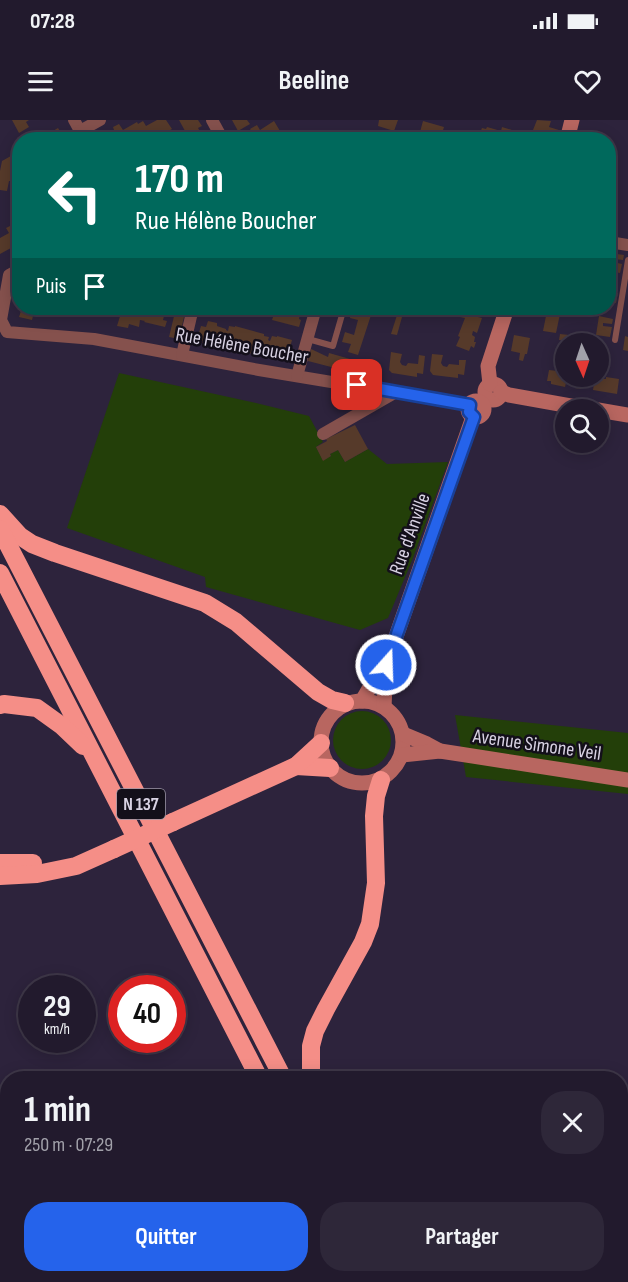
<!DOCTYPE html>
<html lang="fr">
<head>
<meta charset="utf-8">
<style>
  body { margin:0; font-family:"Sofia Sans Condensed",sans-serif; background:#2e2739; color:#f1f3f6; height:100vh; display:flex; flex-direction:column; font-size:22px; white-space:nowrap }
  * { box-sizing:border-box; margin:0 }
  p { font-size:20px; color:#a2a1aa }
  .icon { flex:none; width:33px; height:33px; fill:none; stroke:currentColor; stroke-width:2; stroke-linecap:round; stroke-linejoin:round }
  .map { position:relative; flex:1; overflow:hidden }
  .sheet { position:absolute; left:0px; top:951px; width:628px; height:212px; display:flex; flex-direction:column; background:#221a2d; border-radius:24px 24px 0 0; box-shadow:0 3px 15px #0003,0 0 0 2px #3f3849 }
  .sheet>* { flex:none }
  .hud { position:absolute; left:12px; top:12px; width:604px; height:183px; border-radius:24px; box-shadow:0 3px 15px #0003,0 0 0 2px #3f3849; background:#00695c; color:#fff; overflow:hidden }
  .needle { width:39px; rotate:177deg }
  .tools { position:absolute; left:555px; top:213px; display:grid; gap:12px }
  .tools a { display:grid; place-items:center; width:54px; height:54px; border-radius:50%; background:#221a2d; box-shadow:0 3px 15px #0003,0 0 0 2px #3f3849; font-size:30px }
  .speed { position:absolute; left:18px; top:855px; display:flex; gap:12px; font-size:30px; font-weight:700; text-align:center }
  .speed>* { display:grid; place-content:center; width:78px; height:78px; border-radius:50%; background:#221a2d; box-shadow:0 3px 15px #0003,0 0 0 2px #3f3849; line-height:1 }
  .speed small { font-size:15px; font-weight:400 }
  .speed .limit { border:9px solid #d22; background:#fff; color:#111 }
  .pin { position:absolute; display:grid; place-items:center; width:51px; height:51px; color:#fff; margin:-26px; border-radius:12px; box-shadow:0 3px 9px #0006 }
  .me { position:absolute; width:66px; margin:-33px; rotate:20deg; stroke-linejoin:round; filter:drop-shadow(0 0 4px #0008) }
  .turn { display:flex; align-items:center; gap:21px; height:126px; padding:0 24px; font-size:27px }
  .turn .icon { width:78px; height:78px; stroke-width:2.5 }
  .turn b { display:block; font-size:42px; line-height:51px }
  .then { display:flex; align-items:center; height:57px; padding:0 24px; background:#0003; gap:12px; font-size:22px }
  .round { display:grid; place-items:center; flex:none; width:63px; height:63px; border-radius:24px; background:#2e2739 }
  .overview { display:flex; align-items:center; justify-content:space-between; height:102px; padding:0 24px }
  h1 { font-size:36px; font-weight:700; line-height:45px }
  .action { display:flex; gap:12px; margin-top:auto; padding:12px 24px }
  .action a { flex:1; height:69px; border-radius:24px; background:#2563eb; color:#fff; font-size:24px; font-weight:700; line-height:69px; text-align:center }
  .action a+a { background:#2e2739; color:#f1f3f6 }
  .status { display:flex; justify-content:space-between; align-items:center; height:42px; padding:0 30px; background:#221a2d; direction:ltr }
  .status svg { height:16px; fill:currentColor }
  header { display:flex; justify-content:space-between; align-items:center; height:78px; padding:0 24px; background:#221a2d; font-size:27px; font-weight:700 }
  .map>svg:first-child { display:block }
</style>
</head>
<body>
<div class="status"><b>07:28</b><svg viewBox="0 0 49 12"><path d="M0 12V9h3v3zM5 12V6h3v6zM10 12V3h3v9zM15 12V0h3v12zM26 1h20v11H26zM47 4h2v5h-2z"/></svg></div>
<header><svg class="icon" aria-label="menu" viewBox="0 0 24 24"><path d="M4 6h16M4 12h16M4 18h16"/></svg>Beeline<svg class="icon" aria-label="heart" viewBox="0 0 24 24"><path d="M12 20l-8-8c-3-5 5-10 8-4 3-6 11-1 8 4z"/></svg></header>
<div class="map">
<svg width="628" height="1162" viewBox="0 0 628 1162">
  <rect width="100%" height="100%" fill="#2d233c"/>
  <!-- green -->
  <g fill="#233f09">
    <polygon points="119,253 256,283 309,296 323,322 316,327 323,340 331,336 330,334 338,330 345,342 368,329 387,344 448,342 413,438 388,498 360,510 206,467 205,457 67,408"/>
    <circle cx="362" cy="620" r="29"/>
    <polygon points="455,595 628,613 628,674 466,657"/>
    <polygon points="1,1143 7,1145 8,1155 32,1155 50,1162 10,1162 0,1159"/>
  </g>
  <!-- building -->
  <g fill="#563a2a">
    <polygon points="12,0 29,0 26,2 29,7 19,13"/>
    <polygon points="157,0 166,0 172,9 158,17 156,14 148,20 102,20 101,18 114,10 113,7 119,4 123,10 137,2 138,4 143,1 146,6"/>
    <polygon points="179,0 198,0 202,6 198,8 205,20 190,20"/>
    <polygon points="232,0 247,0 250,4 238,11"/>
    <polygon points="379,0 398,0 394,11 378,6"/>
    <polygon points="537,0 551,1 549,7 559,10 556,20 522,20 524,12 531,15"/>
    <polygon points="274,1 280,11 278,13 281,18 278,20 256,20 250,9 257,5 260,10"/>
    <polygon points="423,1 444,7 440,20 430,20 431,15 420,12"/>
    <polygon points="487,7 501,11 502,7 512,10 509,20 462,20 464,13 469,14 470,12 479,15 482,8 486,9"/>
    <polygon points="58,8 65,20 41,20 38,14 42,13 43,17"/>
    <polygon points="335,11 361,19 361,20 333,20"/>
    <polygon points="18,32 20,46 15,49 12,61 9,61 7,71 0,70 0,51 2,41"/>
    <polygon points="20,70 20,90 11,75"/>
    <polygon points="10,106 20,123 0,134 0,118 9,113 6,108"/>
    <polygon points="609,133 624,135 623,140 614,139 613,142 622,144 620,153 609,151"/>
    <polygon points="609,171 618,173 616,183 609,182"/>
    <polygon points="22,188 35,188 32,200 19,197"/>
    <polygon points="53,188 61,188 59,197 51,195"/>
    <polygon points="71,188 92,188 90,196 70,192"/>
    <polygon points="99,188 129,188 128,190 149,196 152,188 166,188 163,200 167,201 165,207 144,202 145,201 140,200 139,207 129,204 128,208 117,206 121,193 114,191 114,193 99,189"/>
    <polygon points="176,188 186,188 179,219 169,217"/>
    <polygon points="279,188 304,188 302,195 300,194 299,199 301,200 299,207 272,200 275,191 278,192"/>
    <polygon points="352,188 361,191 361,189 357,188 372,188 371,192 372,192 358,235 348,232 351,224 342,222 345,212 354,215 358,200 350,198"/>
    <polygon points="410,188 424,188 421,196 408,193"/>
    <polygon points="463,188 486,188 487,189 485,195 480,193 478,197 482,198 477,213 473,211 472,215 475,217 474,222 476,222 474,228 471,226 469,231 456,226 460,217 458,216 465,198 460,197"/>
    <polygon points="547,191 560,194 556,213 543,211"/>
    <polygon points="397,195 402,197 397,215 391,214"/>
    <polygon points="599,196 613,199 612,204 603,203 603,206 612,207 610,217 596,215"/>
    <polygon points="208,201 217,203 217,206 226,209 226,210 228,211 229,206 235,207 235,206 264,214 264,216 269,217 268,220 270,221 272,216 277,217 277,216 292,220 287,238 274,234 273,237 264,235 263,237 249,233 250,230 239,227 238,230 224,226 225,223 222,223 221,228 202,223 203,221 197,219 201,206 206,207"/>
    <polygon points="560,214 569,215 568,221 559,220"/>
    <polygon points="514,215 530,218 527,234 525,234 523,241 519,240 520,233 511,231"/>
    <polygon points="625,216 628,217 628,231 623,230"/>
    <polygon points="311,229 328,237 329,233 350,239 348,249 336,244 335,248 308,241"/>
    <polygon points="391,232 402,234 400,242 402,245 406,246 408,243 418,244 419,235 425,236 423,254 417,253 417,257 392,253 389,250"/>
    <polygon points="432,234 443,235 441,243 443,246 447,247 449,244 459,245 459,240 466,240 464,255 458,254 458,258 433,255 430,251"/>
    <polygon points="549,250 566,252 566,256 587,256 586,261 583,260 581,269 575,268 576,265 566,263 565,267 551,264 551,261 547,261"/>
    <polygon points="606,257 619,259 617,274 593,270 595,258 606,259"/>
    <polygon points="355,305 368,329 345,342 338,330 330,334 331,336 323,341 316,327 327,321 326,319"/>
  </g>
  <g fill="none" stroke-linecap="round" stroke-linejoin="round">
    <!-- lane -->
    <g stroke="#85514d" stroke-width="6">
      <polyline points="308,219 333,226 344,188"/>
      <polyline points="615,220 628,140"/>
    </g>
    <!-- street -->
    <g stroke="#85514d" stroke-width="12">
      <polyline points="74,0 80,11"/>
      <polyline points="212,0 223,20"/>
      <polyline points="78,20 80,11 100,0"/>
      <polyline points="609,122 628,125"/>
      <polyline points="20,149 9,155 1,200 7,212 94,219 259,250 470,285"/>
      <polyline points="182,235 193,188"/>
      <polyline points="297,256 316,188"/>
      <polyline points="323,314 396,272"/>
    </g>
    <!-- secondary -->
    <g stroke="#b86660" stroke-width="15">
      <polyline points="567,20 572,0"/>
      <circle cx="493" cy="272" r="8"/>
      <polyline points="490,264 488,246 507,188"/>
      <polyline points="501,272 509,275 593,290"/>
      <circle cx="476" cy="289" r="8"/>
      <polyline points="598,290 628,295"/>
      <circle cx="362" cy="622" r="41"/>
      <polyline points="362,581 377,555 386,545"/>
      <polyline points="384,587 386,545 473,297"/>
      <polyline points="403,614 427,624 440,631"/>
      <polyline points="402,635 440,631 628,660"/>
    </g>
    <!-- highway -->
    <g stroke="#f58e87" stroke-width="18">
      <polyline points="0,394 20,416 32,424 55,433 205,483 236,502 318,572 332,580 345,583"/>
      <polyline points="0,409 283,958"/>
      <polyline points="0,453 259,958"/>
      <polyline points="0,585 4,584 37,588 62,606 83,626"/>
      <polyline points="296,646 330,648"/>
      <polyline points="173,702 296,646 321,623"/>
      <polyline points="0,743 33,743"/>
      <polyline points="0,756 37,754 76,746 114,729"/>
      <polyline points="311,958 311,926 315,911 326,889 363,822 370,804 376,763 374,696 376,676 381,660"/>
      <polyline points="360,1155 363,1162"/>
      <polyline points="384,1155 388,1162"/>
    </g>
    <!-- highway-bridge -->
    <polyline stroke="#f58e87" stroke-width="18" points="114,729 173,702"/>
  </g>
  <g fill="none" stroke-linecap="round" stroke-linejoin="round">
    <defs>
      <polyline id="route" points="357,265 470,285 469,292 474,297 386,545"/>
    </defs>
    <!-- route casing -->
    <use href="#route" stroke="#184099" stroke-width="15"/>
    <!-- route -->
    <use href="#route" stroke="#2563eb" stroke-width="10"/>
  </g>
  <g text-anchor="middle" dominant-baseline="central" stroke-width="5" stroke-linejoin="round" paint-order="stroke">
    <!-- shield labels -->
    <rect fill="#130f1a" stroke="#9d98a7" stroke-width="1.5" x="117" y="669" width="48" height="30" rx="4.5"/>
    <g font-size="18" font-weight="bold" fill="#d8d2e3">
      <text x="141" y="684">N 137</text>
    </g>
    <!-- street labels -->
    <g font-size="20" fill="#d8d2e3" stroke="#130f1a">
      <text transform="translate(242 226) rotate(10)">Rue Hélène Boucher</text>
      <text transform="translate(410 414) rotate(-70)">Rue d'Anville</text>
      <text transform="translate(537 625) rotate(8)">Avenue Simone Veil</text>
    </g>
  </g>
</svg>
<div class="tools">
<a><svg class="needle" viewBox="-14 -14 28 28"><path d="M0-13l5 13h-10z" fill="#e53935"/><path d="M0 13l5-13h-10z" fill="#a2a1aa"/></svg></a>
<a><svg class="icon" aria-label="search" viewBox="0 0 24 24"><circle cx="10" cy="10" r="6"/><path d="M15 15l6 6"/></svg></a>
</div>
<div class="speed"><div>29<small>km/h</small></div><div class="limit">40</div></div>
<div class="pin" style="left:357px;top:265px;background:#d93025"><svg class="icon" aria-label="arrive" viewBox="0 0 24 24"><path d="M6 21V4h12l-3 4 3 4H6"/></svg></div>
<svg class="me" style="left:386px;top:545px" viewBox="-20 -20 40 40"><circle r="17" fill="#2563eb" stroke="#fff" stroke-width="3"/><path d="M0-11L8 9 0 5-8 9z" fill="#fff"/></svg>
<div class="hud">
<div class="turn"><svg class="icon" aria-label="left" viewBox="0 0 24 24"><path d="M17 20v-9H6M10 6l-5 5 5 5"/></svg><div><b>170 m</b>Rue Hélène Boucher</div></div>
<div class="then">Puis<svg class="icon" aria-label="arrive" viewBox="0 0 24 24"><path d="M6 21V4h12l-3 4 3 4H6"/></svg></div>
</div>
<section class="sheet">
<div class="overview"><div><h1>1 min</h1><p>250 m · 07:29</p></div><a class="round"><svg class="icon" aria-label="close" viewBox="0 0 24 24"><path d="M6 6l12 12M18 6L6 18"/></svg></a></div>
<div class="action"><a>Quitter</a><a>Partager</a></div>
</section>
</div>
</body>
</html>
